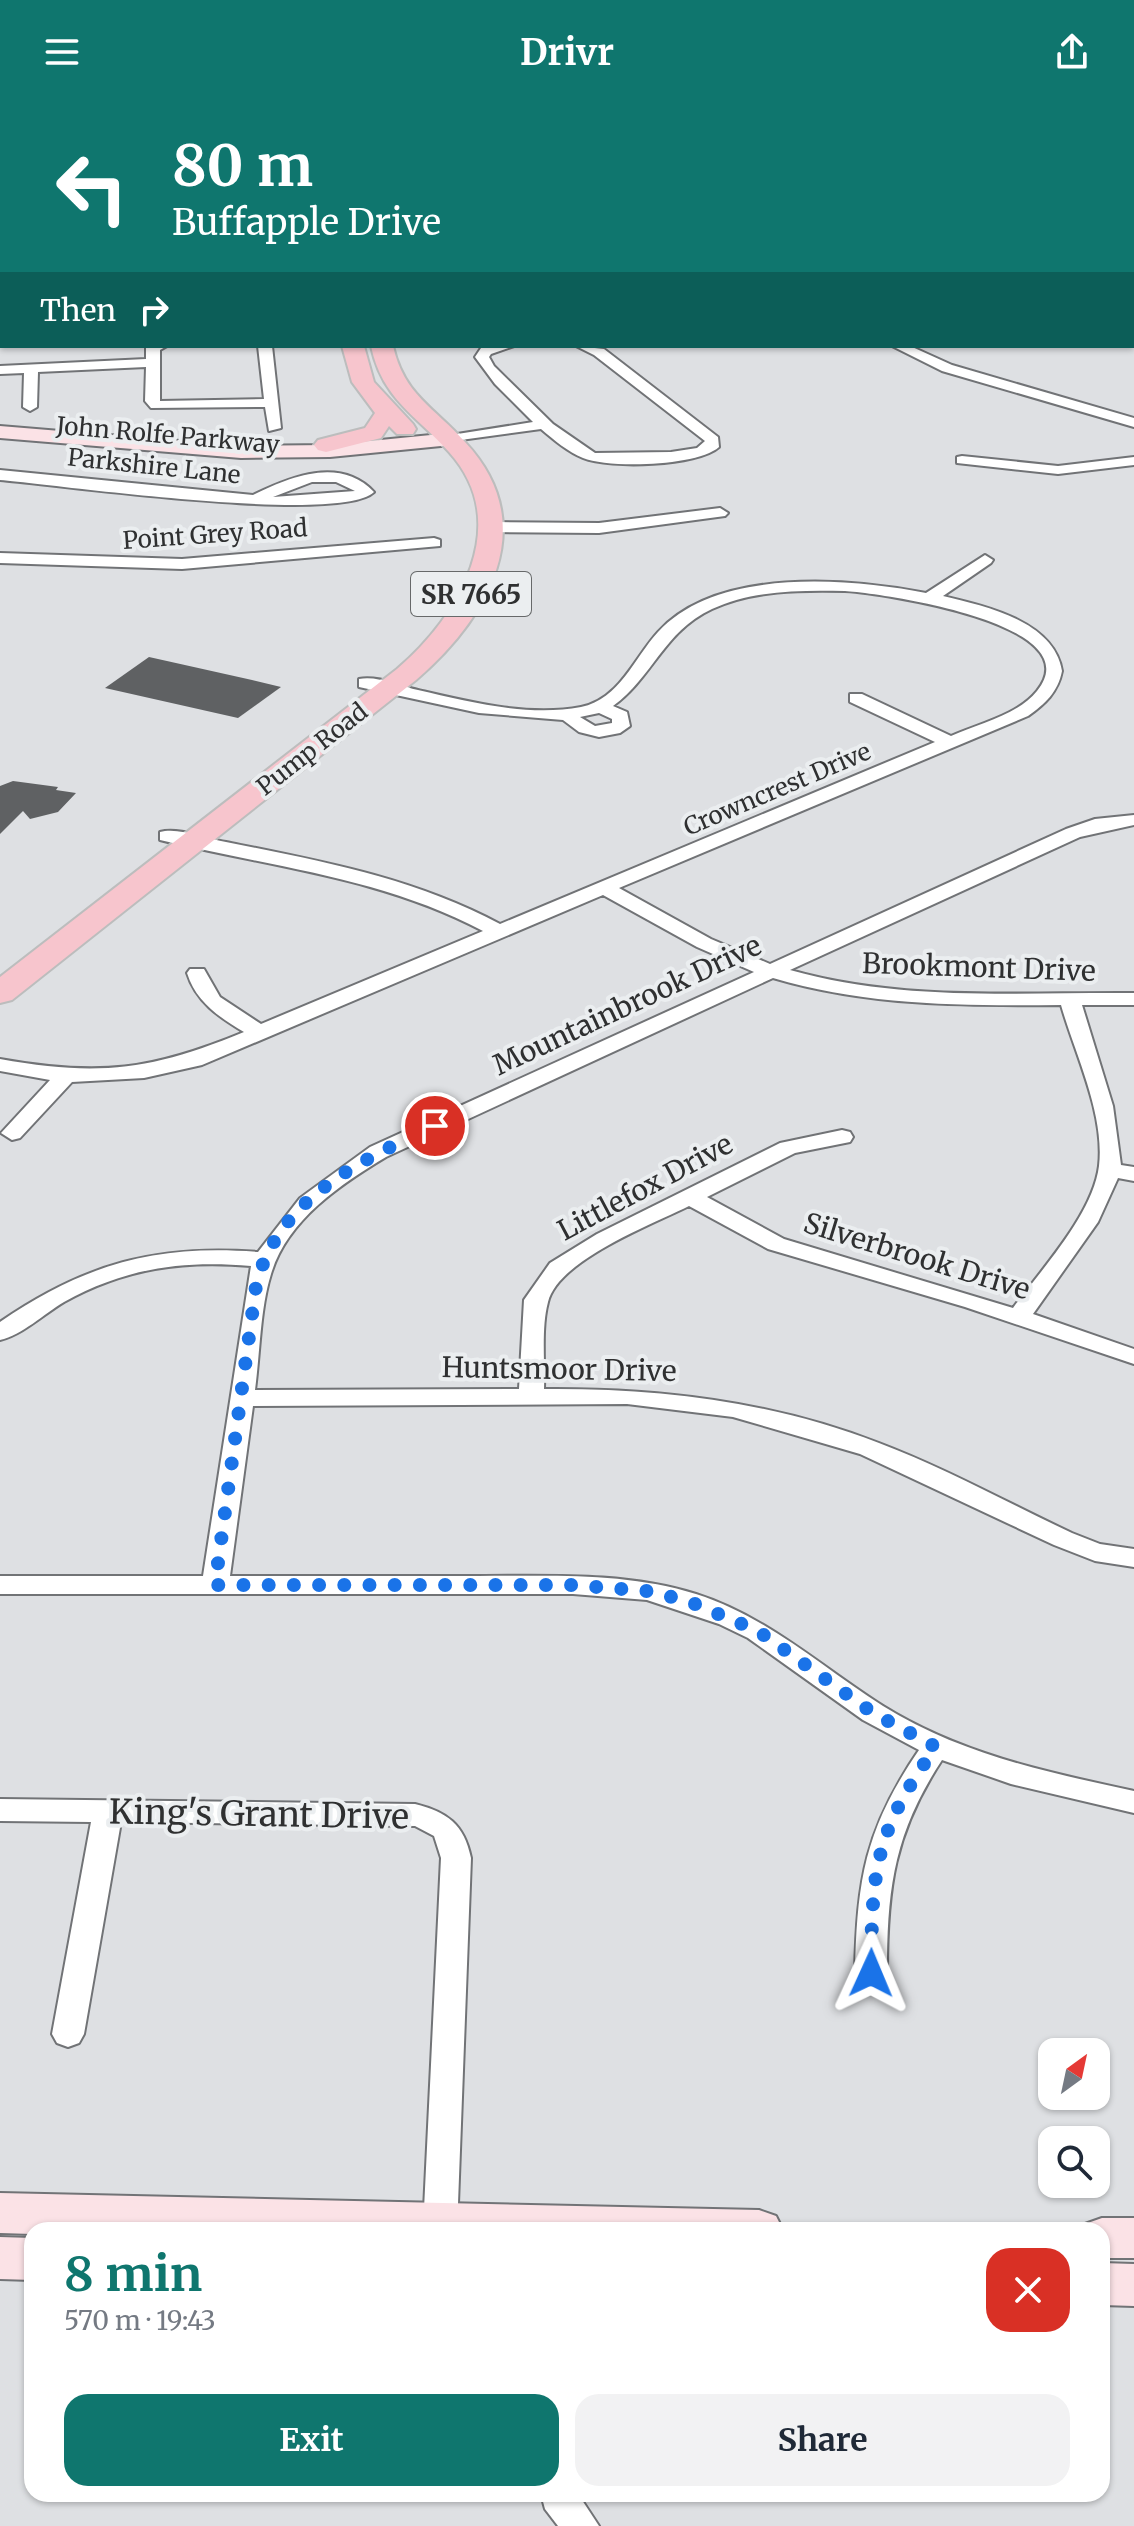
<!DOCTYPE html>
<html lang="en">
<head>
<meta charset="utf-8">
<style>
  body { margin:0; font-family:Merriweather,serif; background:#f2f2f3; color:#1f2937; height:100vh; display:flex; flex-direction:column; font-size:30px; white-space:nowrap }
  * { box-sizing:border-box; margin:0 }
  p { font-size:26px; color:#747a83 }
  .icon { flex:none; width:44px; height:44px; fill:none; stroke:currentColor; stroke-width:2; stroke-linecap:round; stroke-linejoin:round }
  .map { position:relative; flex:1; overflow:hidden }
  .drawer { position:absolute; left:24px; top:2118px; width:1086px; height:280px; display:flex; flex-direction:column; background:#fff; border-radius:24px; box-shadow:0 2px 6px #0004 }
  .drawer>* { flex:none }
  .guide { position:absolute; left:0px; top:0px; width:1134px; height:244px; box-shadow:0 2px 6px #0004; background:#0f766e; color:#fff; overflow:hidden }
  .needle { width:52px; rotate:33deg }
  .buttons { position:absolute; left:1038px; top:1934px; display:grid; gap:16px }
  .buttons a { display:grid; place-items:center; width:72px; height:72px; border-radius:16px; background:#fff; box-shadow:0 2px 6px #0004; font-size:40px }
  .pin { position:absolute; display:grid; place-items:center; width:68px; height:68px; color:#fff; margin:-34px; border:4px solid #fff; border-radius:50%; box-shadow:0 2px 8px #0007 }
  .me { position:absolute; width:88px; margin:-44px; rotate:1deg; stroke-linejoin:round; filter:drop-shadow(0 0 6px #0008) }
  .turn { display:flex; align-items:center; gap:28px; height:168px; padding:0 40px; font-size:36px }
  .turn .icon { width:104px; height:104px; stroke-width:2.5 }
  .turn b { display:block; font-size:56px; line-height:68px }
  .then { display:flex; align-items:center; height:76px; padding:0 40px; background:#0003; gap:16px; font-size:30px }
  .round { display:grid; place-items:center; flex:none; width:84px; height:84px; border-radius:24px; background:#f2f2f3 }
  .summary { display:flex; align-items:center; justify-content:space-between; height:136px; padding:0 40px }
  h1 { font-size:48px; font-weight:700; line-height:60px; color:#0f766e }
  .action { display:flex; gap:16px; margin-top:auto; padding:16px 40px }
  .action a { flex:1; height:92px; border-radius:24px; background:#0f766e; color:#fff; font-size:32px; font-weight:700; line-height:92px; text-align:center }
  .action a+a { background:#f2f2f3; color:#1f2937 }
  header { display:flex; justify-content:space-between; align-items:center; height:104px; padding:0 40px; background:#0f766e; color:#fff; font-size:36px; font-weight:700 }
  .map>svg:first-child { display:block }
</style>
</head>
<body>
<header><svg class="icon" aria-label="menu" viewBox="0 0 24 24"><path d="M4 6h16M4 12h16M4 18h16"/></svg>Drivr<svg class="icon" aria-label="share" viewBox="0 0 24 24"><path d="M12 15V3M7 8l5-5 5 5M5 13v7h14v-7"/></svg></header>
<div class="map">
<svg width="1134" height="2422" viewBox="0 0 1134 2422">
  <rect width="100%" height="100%" fill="#dee0e3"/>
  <!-- building -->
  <g fill="#5f6163">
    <polygon points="149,553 252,576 281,583 238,614 105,584"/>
    <polygon points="13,677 58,683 56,686 76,689 58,708 30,715 23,707 0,730 0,682"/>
  </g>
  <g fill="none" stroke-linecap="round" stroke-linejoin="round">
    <defs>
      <g id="street">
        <polygon points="293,0 305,0 291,2"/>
        <polygon points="383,0 436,0 438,2 385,2"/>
        <polygon points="502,0 537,0 500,2"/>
        <polygon points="651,0 663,0 650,2"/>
        <rect x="0" y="25" width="2" height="7"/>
        <polygon points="1132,202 1134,203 1134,211 1132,210"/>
        <rect x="0" y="230" width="2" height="8"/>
        <polygon points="146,242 167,242 160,246 160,297 264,295 258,242 272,242 281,324 269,327 265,303 151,304 145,297 146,263 38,268 37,303 30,307 23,303 24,269 0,270 0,262 146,255"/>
        <path d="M490,242H514L491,250L489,253L494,262L553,320L595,349L671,348L697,344L705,337L594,251L576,242L604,245L718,333L719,343C698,362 610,365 583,354C568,348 554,336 541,325L446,338V332L451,331L533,318L495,280L475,253L481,244Z"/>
        <polygon points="892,242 910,242 952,261 1134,314 1134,323 942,267"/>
        <polygon points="962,352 1058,362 1134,353 1134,361 1058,370 957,359 957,353"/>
        <path d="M0,366L253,391C290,373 340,352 374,388C340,421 59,381 0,376ZM312,378H336L355,387L273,393Z"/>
        <polygon points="720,404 728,409 725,412 599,429 494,428 486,423 494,418 599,419"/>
        <polygon points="434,434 440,436 440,442 182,465 0,459 0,449 182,455"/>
        <path d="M985,451L993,456L991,459L943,492C985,502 1054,517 1062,567C1058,588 1045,600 1028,612L619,784L711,835L770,860L1066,725L1095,715L1134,711V721L1080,733L790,866C902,898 1020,888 1134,889V901H1082L1113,1002L1121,1061L1134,1063V1077L1118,1074L1098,1118L1033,1210L1134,1245V1260L965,1203L768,1145L689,1102C653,1120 558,1156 548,1198C541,1224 545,1258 544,1285C658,1284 771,1297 879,1339C945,1364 1008,1399 1072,1429L1100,1440L1134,1445V1463L1095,1457L1054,1441L860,1350L733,1313L627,1300L253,1302L230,1472C313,1472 396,1472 479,1472C551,1472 626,1468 696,1490C768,1513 820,1562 883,1602C960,1650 1046,1668 1134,1687V1709L1011,1680L942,1656C894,1729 887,1784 887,1869L882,1878L871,1881L860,1878L855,1869C857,1776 865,1725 919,1646L863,1616L748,1534L719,1520L647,1496L573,1490H0V1472H203L251,1162C183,1156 125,1164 64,1198C44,1210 22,1231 0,1236V1218C84,1160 157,1140 258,1148L300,1094L370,1043L754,868L697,843L603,791L202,961L144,974L72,978L20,1034L12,1036L1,1029L50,976L0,967V955C99,973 152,966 244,928C219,913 196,898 187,869L190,865H204L220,893L261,920L483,827C381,773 271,763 160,736V728C179,723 207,735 226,738C321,757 414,774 500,820L935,638L850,598V590H862L951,632C978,620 1018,611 1037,587C1093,519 879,489 845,487C802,486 752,486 712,505C663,528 653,573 613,602L627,608L630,622L620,629L599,633L579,628L563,616L479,609L359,583V575C376,571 401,582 418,586C470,598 528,613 581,603C620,595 634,554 658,528C717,463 849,474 926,489ZM599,609L612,615V619L595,622L580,613ZM773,874C868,902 963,902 1061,901C1075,950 1105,1010 1099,1062C1093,1110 1041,1166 1013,1204L784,1135L707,1093L795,1049L850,1038L853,1033L850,1028L842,1026L780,1039L597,1130L550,1159L524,1196L519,1285L255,1286C260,1249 260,1205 271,1170C287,1116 341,1080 386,1053Z"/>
        <path d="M0,1695L415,1700C447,1708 464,1720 471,1754L457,2126H423L441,1754L434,1732L415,1722L121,1718L84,1930L79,1939L68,1943L57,1939L52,1930L91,1718L0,1717Z"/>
        <polygon points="541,2390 578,2390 599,2422 558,2422 545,2405"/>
      </g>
      <g id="secondary">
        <polygon points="479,0 495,0 496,2 480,2"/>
        <rect x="1132" y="160" width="2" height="10"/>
        <rect x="0" y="187" width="2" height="12"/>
        <polygon points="0,322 241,342 330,341 451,329 461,335 451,341 330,353 241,354 0,334"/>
        <polygon points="0,2089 759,2106 776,2112 783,2126 32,2126 32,2130 0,2129"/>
        <polygon points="1102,2114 1134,2114 1134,2154 1102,2154 1102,2126 1082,2126 1085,2120"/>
        <polygon points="0,2133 32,2134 32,2176 0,2175"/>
        <polygon points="1102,2159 1134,2160 1134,2202 1102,2201"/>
      </g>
      <g id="primary">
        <polygon points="342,242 364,242 374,278 413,320 416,325 413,330 397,330 389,322 381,334 326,348 318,346 314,341 318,336 365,324 375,309 352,278"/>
        <path d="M371,242H393C404,291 434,303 465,338C542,420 489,513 416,576L12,896L0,899V873L397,565C459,512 514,420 449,348C416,311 382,295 371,242Z"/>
      </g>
    </defs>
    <!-- street casing -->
    <use href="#street" stroke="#717376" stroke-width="4"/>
    <!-- secondary casing -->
    <use href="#secondary" stroke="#717376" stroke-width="4"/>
    <!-- primary casing -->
    <use href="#primary" stroke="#bcbdbd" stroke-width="4"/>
    <!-- street -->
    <use href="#street" fill="#fff" fill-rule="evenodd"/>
    <!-- secondary -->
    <use href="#secondary" fill="#fbe2e6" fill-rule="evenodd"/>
    <!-- primary -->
    <use href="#primary" fill="#f7c5cd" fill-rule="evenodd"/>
  </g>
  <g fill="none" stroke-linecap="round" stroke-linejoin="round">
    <!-- route -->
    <path stroke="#1a73e8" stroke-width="14" stroke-dasharray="0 25.2" d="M435,1022C361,1056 277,1095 256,1182L215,1481H573L647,1487L688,1497L758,1527L873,1609L936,1643C874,1729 872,1766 871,1869"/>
  </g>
  <g text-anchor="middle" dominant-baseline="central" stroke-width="8" stroke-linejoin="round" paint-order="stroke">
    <!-- far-street labels -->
    <g font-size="24" fill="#2f3031" stroke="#ebeef0">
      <text transform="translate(168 331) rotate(5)">John Rolfe Parkway</text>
      <text transform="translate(154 362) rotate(6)">Parkshire Lane</text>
      <text transform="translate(215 430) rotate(-4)">Point Grey Road</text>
      <text transform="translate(312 645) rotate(-38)">Pump Road</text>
      <text transform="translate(777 685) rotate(-23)">Crowncrest Drive</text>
    </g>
    <!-- shield labels -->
    <rect fill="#ebeef0" stroke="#67696a" stroke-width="2" x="411" y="468" width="120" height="44" rx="6"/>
    <g font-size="26" font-weight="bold" fill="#2f3031">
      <text x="471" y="490">SR 7665</text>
    </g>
    <!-- street labels -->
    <g font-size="28" fill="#2f3031" stroke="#ebeef0">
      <text transform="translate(979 863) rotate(2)">Brookmont Drive</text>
      <text transform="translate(627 901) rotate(-25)">Mountainbrook Drive</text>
      <text transform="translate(645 1083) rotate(-28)">Littlefox Drive</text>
      <text transform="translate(917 1152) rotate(17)">Silverbrook Drive</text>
      <text transform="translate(559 1265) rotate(1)">Huntsmoor Drive</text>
    </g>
    <!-- near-street labels -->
    <g font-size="34" fill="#2f3031" stroke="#ebeef0">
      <text transform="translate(259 1710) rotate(1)">King's Grant Drive</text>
    </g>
  </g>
</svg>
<div class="buttons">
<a><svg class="needle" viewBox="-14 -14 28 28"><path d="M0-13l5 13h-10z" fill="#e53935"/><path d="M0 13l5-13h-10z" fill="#747a83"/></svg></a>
<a><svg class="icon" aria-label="search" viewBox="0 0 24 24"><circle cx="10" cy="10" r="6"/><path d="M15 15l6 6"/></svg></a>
</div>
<div class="pin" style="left:435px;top:1022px;background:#d93025"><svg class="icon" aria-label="arrive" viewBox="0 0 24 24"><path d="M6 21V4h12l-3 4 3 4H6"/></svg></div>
<svg class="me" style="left:871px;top:1869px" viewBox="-20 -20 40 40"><path d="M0-17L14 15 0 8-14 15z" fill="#1a73e8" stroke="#fff" stroke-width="4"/></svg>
<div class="guide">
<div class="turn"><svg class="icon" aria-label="left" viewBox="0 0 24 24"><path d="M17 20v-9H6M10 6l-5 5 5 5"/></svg><div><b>80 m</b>Buffapple Drive</div></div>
<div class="then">Then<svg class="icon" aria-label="right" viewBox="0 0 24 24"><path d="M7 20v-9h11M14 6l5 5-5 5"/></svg></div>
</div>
<section class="drawer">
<div class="summary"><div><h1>8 min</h1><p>570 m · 19:43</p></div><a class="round" style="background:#d93025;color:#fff"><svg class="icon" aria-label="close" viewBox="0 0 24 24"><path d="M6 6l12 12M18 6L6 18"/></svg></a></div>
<div class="action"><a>Exit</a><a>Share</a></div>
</section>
</div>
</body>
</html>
